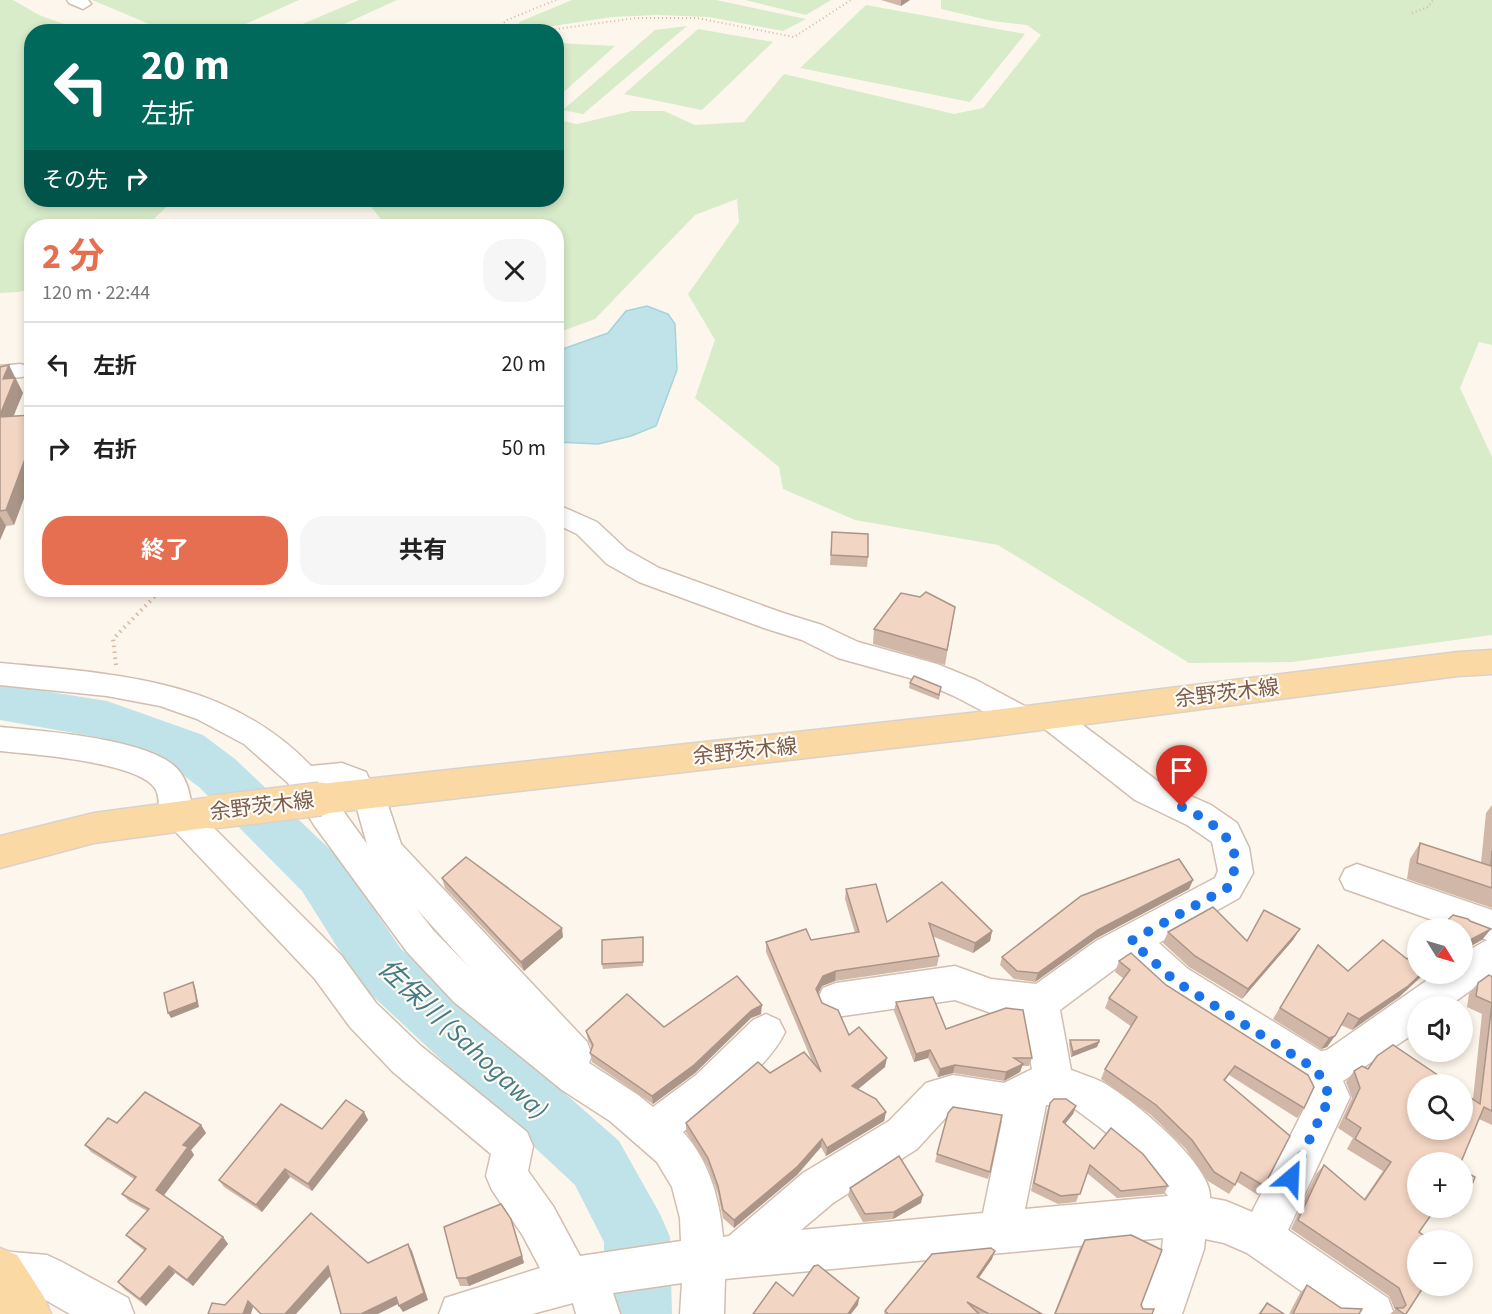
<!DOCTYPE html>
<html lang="ja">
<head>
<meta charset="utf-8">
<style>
  body { margin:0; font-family:"Source Sans 3","Noto Sans JP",sans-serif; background:#f6f6f6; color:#222; height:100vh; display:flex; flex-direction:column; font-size:22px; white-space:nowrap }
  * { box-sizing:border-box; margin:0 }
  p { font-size:20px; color:#767676 }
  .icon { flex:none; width:33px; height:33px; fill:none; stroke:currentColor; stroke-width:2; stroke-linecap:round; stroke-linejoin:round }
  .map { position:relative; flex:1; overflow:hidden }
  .drawer { position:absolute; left:24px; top:219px; width:540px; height:378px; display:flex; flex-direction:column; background:#fff; border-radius:24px; box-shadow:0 3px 9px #0003 }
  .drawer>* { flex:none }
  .top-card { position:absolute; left:24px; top:24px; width:540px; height:183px; border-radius:24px; box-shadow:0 3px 9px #0003; background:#00695c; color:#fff; overflow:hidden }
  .needle { width:39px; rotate:127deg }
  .buttons { position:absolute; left:1407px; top:918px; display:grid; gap:12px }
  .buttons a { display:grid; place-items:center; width:66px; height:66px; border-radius:50%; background:#fff; box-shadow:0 3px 9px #0003; font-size:30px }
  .pin { position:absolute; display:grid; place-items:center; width:51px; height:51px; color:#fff; margin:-62px -26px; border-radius:50% 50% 50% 0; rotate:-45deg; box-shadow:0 0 6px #0007 }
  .pin .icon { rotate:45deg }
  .me { position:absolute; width:66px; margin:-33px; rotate:26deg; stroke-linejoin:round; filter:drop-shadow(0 0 4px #0008) }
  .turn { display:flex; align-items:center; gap:21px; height:126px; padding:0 18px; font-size:27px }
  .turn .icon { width:78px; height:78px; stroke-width:2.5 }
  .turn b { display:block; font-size:42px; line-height:51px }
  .then { display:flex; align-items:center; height:57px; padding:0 18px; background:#0003; gap:12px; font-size:22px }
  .round { display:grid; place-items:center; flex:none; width:63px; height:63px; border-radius:24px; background:#f6f6f6 }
  .summary { display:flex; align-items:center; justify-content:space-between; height:102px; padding:0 18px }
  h1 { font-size:36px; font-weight:700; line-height:45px; color:#e76f51 }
  .button { display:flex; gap:12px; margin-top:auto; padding:12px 18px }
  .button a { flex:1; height:69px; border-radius:24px; background:#e76f51; color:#fff; font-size:24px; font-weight:700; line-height:69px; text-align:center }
  .button a+a { background:#f6f6f6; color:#222 }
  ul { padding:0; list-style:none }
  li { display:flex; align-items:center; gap:18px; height:84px; padding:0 18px; border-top:2px solid #e0e0e0 }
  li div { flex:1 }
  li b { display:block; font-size:22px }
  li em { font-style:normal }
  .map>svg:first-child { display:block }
</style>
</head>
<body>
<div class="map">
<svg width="1492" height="1314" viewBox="0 0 1492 1314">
  <rect width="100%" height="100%" fill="#fdf6ec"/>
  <!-- green -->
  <g fill="#d8ecc9">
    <polygon points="0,0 13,0 39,15 83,31 32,32 32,200 174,200 146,226 32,226 31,289 18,292 0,293"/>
    <polygon points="92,0 299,0 230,31 168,32"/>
    <polygon points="359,0 397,0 329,31 286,31"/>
    <polygon points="572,0 716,0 806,19 783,31 709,17 657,15 612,17 520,31 519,22"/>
    <polygon points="745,0 831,0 806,15"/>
    <polygon points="941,0 1492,0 1492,345 1479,342 1460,388 1492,457 1492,635 1292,662 1189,663 998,545 855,520 783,489 779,467 695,398 715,340 688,294 739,222 737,199 695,215 595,319 557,333 556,226 386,226 369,204 372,200 556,200 557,120 577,124 632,111 664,111 695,125 744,122 784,74 954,114 983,108 1041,35 1027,25 992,21 941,9"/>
    <polygon points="866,5 1025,34 970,102 800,68"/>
    <polygon points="687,26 583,114 563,110 655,30"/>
    <polygon points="698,29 773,42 702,110 624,94"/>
    <polygon points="557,43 615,46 557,98"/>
  </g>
  <!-- water -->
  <polygon fill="#bfe3e8" stroke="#a5d3da" stroke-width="1.5" points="647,306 668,314 675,324 677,370 656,426 631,436 598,444 557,442 557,351 608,333 626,311"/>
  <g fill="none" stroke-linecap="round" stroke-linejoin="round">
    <!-- river -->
    <polygon fill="#bfe3e8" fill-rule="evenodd" points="0,684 107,701 203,735 235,759 340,859 401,949 619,1141 660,1214 670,1237 672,1314 604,1314 604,1242 575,1185 361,985 302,891 199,787 167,763 102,738 0,720"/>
    <defs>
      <g id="minor">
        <polygon points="67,0 88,0 91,4 83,9 69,3"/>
        <polygon points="20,364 28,366 32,370 28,376 0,380 0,366"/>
        <path d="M556,504L597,522L627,550L659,568L783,613L822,625L858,642L937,664L976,680L1036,712L1038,708L1049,704L1060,708L1159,782L1211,805L1237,823L1249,848L1253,873L1239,898L1159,943L1188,969L1321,1051L1327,1050L1436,974H1462V954L1487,940L1462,931V928H1455L1345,889L1340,879L1345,869L1357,864L1492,910V975L1449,1006H1418V1031L1343,1081L1350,1097L1288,1230L1388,1298L1394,1314H1334L1247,1253L1224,1243L1205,1239L1204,1249L1182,1314H1138L1162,1249L1163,1238L725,1279L724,1314H680L682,1283L613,1293L620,1314H576L573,1303L532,1314H439L445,1298L540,1268L523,1236L492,1190L486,1176L491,1154L393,1072L350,1027L315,979L175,831L163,827C157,814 161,801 156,790C142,762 31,754 0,751V727C44,731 138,738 172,764C185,774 190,790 191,805L341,955L376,1003L421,1046L527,1132L533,1146L528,1171L553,1206L580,1256L681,1241L680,1218L672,1187L657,1162L610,1121L562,1090L454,1002L407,952L314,825L288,783L244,744L197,719L160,706L107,696L0,685V663C114,674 227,678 311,766L342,763L366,772L370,781L366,790C352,795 342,789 328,790L367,844L357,809L362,799L374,796L386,799L401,844L587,1042L592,1055L589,1063L638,1095L653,1107L696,1075L753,1020L766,1014L779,1020L785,1032C770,1066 713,1109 683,1132C709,1160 720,1200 723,1237L729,1236L803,1173L889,1121L926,1083L953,1075L1004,1083L1032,1069L1022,1017L991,1013L955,1000L836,1017L823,1012L817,1000L823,988L836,983L955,966L991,979L1036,984L1096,941L1215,878L1218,871L1212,842L1187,825L1135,800L1037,723L1035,727L1024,731L1013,727L954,696L917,680L838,658L802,640L764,628L639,582L607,564L577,534L556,524ZM416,908L468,966L433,930ZM1127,960L1162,993L1303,1083L1310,1097L1252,1212L1226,1201L1210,1198C1213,1165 1130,1097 1102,1082C1092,1077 1081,1074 1071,1070L1060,1010ZM1046,1105H1063L1075,1109L1098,1126L1140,1160L1168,1196L1025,1209ZM950,1113L1002,1121L983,1213L801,1230L833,1203L917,1149Z"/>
        <polygon points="0,1251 47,1255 62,1262 128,1298 134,1314 70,1314 42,1298 0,1293"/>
      </g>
      <g id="major">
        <polygon points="1492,650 1492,674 1458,676 971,739 320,814 307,809 302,799 307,789 320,784 971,713 1458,652"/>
        <polygon points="213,797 226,802 231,812 226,822 213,827 94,843 0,868 0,836 94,813"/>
        <polygon points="0,1248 17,1255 44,1297 51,1314 0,1314"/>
      </g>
    </defs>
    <!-- minor casing -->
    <use href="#minor" stroke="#d1beb0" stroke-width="3"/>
    <!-- major casing -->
    <use href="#major" stroke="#dad1cd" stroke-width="3"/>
    <!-- path-far1 -->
    <g stroke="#d9b8a5" stroke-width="2" stroke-dasharray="1 3" stroke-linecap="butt">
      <polyline points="1412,13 1428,7 1433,0"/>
      <polyline points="501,32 499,27 507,20 556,0"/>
      <polyline points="535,32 636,18 697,18 794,37 851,0"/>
    </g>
    <!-- path -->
    <polyline stroke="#d9b8a5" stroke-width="4" stroke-dasharray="1.5 4.5" stroke-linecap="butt" points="116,665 113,639 161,590"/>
    <!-- minor -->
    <use href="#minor" fill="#fff" fill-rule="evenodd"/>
    <!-- major -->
    <use href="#major" fill="#fbd9a5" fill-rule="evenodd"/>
    <defs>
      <polyline id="major-bridge" points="213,812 320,799"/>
    </defs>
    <!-- major-bridge casing -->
    <use href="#major-bridge" stroke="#dad1cd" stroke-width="36" stroke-linecap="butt"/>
    <!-- major-bridge -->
    <use href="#major-bridge" stroke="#fbd9a5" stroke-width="33"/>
  </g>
  <!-- wall -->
  <g fill="#d1b7a8">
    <polygon points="881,0 910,0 901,6"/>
    <polygon points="0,367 15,378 23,393 13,416 32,415 32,477 14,525 6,526 0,540"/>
    <polygon points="832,532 868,557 867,567 830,565"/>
    <polygon points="955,607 945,665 873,644 874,629"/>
    <polygon points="910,683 941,687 939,700 909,688"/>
    <polygon points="1492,805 1492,908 1407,879 1410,859 1420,843 1481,863 1486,813"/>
    <polygon points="442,878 563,937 524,971 445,888"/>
    <polygon points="1193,880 1189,889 1095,939 1035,982 1014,979 1000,965 1002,957"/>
    <polygon points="942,882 992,931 990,941 973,953 932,936 939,956 937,966 835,981 822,986 818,994 822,1003 849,1035 885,1067 858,1089 886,1112 884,1121 826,1156 821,1147 797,1175 734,1228 723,1218 718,1194 708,1167 686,1132 686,1123 770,1073 812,1061 766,952 766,942 811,940 855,933 845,899 846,889 887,922"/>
    <polygon points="1168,932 1247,941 1293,940 1242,999 1189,967 1163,943"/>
    <polygon points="643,942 643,966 603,969 602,964"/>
    <polygon points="1318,945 1348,971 1434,974 1425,979 1422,976 1399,997 1352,1030 1341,1025 1327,1047 1321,1049 1273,1019"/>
    <polygon points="1119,961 1166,985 1304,1108 1297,1118 1229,1075 1225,1081 1264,1186 1258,1195 1237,1182 1229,1194 1208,1181 1186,1149 1151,1115 1101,1079 1105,1069 1132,1027 1105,1008 1109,998 1124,979 1115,972"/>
    <polygon points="1492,977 1492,1125 1479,1119 1419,1232 1406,1314 1390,1314 1395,1310 1389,1296 1291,1229 1316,1174 1324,1165 1364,1199 1383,1171 1347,1149 1353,1138 1338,1128 1352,1098 1346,1082 1354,1071 1367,1069 1377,1056 1473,1099 1482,1014 1467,1007 1469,994 1478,983"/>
    <polygon points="896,1002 946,1029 1032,1058 1029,1066 1022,1066 1020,1072 1004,1081 953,1073 938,1077 928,1058 914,1062 894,1011"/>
    <polygon points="761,1014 751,1018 695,1073 653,1104 592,1062 590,1053 592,1048 588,1040 586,1031 664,1027"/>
    <polygon points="1070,1040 1099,1042 1097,1047 1071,1057 1069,1044"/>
    <polygon points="1050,1103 1076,1106 1073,1114 1065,1124 1094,1149 1168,1186 1164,1194 1117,1198 1087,1173 1076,1202 1058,1204 1031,1191 1047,1111"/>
    <polygon points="364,1112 368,1120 312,1191 290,1177 262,1212 224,1187 219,1180 322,1129"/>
    <polygon points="948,1113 990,1172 988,1179 935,1162"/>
    <polygon points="117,1123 201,1125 206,1133 191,1150 194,1155 163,1196 223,1237 228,1244 193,1286 175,1273 146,1306 124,1289 118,1282 145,1251 133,1242 126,1235 147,1211 129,1201 122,1194 134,1179 91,1152 85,1145"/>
    <polygon points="850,1188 921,1203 893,1219 863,1222 848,1196"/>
    <polygon points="1439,1208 1462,1208 1453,1216"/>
    <polygon points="514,1227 524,1263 469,1286 460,1286 457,1278"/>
    <polygon points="1085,1240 1143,1309 1152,1314 1054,1314 1080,1248"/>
    <polygon points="992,1259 978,1278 1042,1314 884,1314 885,1311"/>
    <polygon points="1307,1285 1341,1308 1359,1314 1289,1314 1300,1293"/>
    <polygon points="1267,1303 1284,1314 1258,1314"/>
  </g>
  <!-- shaded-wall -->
  <g fill="#aa9588">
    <polygon points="901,0 910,0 901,6"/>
    <polygon points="9,365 23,393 7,432 0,418 0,415 3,379"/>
    <polygon points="28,451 32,457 32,477 14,525 6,510"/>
    <polygon points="0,516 6,526 0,540"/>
    <polygon points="1193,880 1189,889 1095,939 1035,982 1038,973 1098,930"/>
    <polygon points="562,928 563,937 524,971 521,962"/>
    <polygon points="1300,929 1293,940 1242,999 1248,989"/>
    <polygon points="1491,929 1482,940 1462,951 1470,940"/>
    <polygon points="992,931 990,941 973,953 975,943"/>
    <polygon points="836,971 835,981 822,986 815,999 816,989 823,976"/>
    <polygon points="1421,974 1424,974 1399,997 1352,1030 1359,1019"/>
    <polygon points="193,982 195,987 199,1007 171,1018 168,1013"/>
    <polygon points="762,1005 761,1014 751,1018 695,1073 653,1104 652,1096 752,1010"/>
    <polygon points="1335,1036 1327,1047 1321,1049 1329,1038"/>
    <polygon points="1099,1042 1097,1047 1071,1057 1073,1052"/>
    <polygon points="930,1050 928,1058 914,1062 916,1054"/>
    <polygon points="887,1058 885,1067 851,1095 852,1086"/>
    <polygon points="1023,1064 1020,1072 1004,1081 1006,1072"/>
    <polygon points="955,1065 953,1073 938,1077 940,1069"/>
    <polygon points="1076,1106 1073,1114 1059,1131 1063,1122"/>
    <polygon points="364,1112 368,1120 312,1191 308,1184"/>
    <polygon points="886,1112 884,1121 826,1156 827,1148"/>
    <polygon points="201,1125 206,1133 191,1150 194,1155 162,1198 156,1190 183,1145"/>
    <polygon points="822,1139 821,1147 797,1175 734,1228 734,1220"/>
    <polygon points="285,1169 290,1177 262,1212 256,1205"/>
    <polygon points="923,1195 921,1203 893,1219 894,1212"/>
    <polygon points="511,1219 524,1263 469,1286 466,1278"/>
    <polygon points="223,1237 228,1244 193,1286 187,1280"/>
    <polygon points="408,1244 412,1251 428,1300 403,1312 399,1306"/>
    <polygon points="995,1251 992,1259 974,1285 977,1277"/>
    <polygon points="169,1266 175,1273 146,1306 140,1299"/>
    <polygon points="328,1266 333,1273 296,1314 285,1314"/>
    <polygon points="396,1297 400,1303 378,1314 361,1314"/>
    <polygon points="859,1298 858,1305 851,1314 848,1314"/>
    <polygon points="248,1301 253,1307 251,1314 243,1314"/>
  </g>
  <!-- building -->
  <g fill="#f3d5c3" stroke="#aa9588" stroke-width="1.5">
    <polygon points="9,365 3,379 15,378 0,415 0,367"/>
    <polygon points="32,415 32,451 28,451 6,510 0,511 0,417"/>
    <polygon points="832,532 868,534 868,557 831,555"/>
    <polygon points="926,592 955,607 947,650 874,629 901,593 920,597"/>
    <polygon points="914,676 941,687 939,695 910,683"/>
    <polygon points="1420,843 1491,866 1492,851 1492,888 1417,863"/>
    <polygon points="466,857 562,928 521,962 442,878"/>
    <polygon points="1179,859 1193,880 1098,930 1038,973 1017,971 1002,957 1081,896"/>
    <polygon points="942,882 992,931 975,943 929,923 939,956 836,971 823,976 816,989 822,1003 838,1010 849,1035 859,1027 887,1058 852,1086 876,1099 886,1112 827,1148 822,1139 798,1166 734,1220 723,1210 718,1186 708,1158 686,1123 758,1062 770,1073 804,1052 821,1072 766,942 806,929 811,940 859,932 846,889 876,884 887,922"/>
    <polygon points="1213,907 1247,941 1264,910 1300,929 1248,989 1195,956 1168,932"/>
    <polygon points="1453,915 1468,919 1470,921 1491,929 1470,940 1469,953 1463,958 1462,928 1439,928"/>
    <polygon points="643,937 643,962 602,964 602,940"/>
    <polygon points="1383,940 1407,959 1418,949 1418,974 1421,974 1408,986 1359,1019 1348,1013 1335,1036 1329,1038 1280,1008 1318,945 1348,971"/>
    <polygon points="1131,953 1166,985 1308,1075 1314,1087 1304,1108 1235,1066 1224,1080 1290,1136 1264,1186 1241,1172 1235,1185 1214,1172 1192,1140 1156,1105 1105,1069 1137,1017 1109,998 1130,970 1119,961"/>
    <polygon points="1489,975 1492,977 1492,1111 1484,1107 1461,1162 1418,1162 1418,1208 1436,1208 1419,1232 1430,1240 1418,1240 1418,1286 1424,1286 1406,1314 1404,1314 1396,1308 1403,1308 1406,1305 1399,1288 1298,1220 1324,1165 1365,1200 1391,1162 1355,1139 1361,1128 1346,1118 1360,1088 1354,1071 1362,1066 1368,1069 1377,1056 1393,1045 1451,1084 1418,1084 1418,1130 1462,1130 1462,1092 1480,1104 1492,1003 1476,996 1478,983"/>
    <polygon points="737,976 762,1005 752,1010 694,1065 652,1096 590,1053 593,1045 586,1031 627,994 664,1027"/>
    <polygon points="193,982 197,1002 168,1013 164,993"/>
    <polygon points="933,997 946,1029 1006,1008 1023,1010 1032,1058 1014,1058 1023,1064 1006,1072 955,1065 940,1069 930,1050 916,1054 896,1002"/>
    <polygon points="1070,1040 1099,1040 1099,1042 1073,1052"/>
    <polygon points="145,1092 201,1125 183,1145 188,1147 156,1190 223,1237 187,1280 169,1266 140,1299 118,1282 146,1249 126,1235 149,1209 122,1194 136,1177 85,1145 108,1118 117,1123"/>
    <polygon points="1054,1099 1066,1099 1076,1106 1063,1122 1094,1149 1111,1128 1143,1154 1168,1186 1121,1191 1090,1165 1080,1194 1061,1196 1034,1183 1050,1103"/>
    <polygon points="346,1100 364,1112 308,1184 285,1169 256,1205 219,1180 281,1104 322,1129"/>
    <polygon points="953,1107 1002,1115 990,1172 937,1154 948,1113"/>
    <polygon points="899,1156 923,1195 894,1212 865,1214 850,1188"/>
    <polygon points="1462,1170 1475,1177 1463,1207 1462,1207"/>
    <polygon points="501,1204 511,1219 522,1256 466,1278 457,1278 444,1227"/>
    <polygon points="311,1213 368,1263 408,1244 424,1293 399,1306 396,1297 361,1314 341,1314 328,1266 285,1314 261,1314 248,1301 243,1314 208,1314 212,1303 225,1305"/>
    <polygon points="1131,1235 1162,1250 1141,1305 1143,1309 1154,1309 1152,1314 1055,1314 1085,1240"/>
    <polygon points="991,1248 995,1251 977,1277 1042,1314 989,1314 967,1302 979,1314 888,1314 885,1311 932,1254"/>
    <polygon points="818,1265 859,1298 848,1314 753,1314 776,1282 793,1296 814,1266"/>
    <polygon points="1307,1285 1341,1308 1362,1309 1359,1314 1293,1314"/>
    <polygon points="1267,1303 1284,1314 1260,1314"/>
  </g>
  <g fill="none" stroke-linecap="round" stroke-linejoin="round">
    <!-- route -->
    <path stroke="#1a73e8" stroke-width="10" stroke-dasharray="0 18" d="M1182,807C1217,824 1251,846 1227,888L1131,941L1175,981L1317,1070L1330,1097L1291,1178"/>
  </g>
  <g text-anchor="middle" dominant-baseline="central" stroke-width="4.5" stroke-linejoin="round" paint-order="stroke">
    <!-- street labels -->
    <g font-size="21" fill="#7a5c4d" stroke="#fffaf3">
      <text transform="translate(1227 693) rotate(-7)">余野茨木線</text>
      <text transform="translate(745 751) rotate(-6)">余野茨木線</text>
      <text transform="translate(262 806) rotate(-7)">余野茨木線</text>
    </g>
    <!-- near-water labels -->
    <g font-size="27" font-style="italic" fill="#437c86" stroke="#fffaf3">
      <text transform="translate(463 1039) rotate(43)">佐保川 (Sahogawa)</text>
    </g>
  </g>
</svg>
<div class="buttons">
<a><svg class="needle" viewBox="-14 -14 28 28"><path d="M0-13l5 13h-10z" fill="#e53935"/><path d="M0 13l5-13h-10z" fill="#767676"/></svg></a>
<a><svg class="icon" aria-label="sound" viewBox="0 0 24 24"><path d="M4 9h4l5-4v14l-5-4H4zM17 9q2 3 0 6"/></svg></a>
<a><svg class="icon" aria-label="search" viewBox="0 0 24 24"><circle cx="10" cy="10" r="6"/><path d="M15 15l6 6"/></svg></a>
<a>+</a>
<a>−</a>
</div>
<div class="pin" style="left:1182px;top:807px;background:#d93025"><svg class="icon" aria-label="arrive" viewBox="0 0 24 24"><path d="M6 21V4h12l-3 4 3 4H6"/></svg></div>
<svg class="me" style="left:1291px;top:1178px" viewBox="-20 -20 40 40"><path d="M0-17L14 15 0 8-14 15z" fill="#1a73e8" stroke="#fff" stroke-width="4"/></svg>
<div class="top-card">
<div class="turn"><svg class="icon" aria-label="left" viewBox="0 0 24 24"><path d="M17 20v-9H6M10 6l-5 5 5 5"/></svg><div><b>20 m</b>左折</div></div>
<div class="then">その先<svg class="icon" aria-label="right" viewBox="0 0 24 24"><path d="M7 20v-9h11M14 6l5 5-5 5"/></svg></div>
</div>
<section class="drawer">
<div class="summary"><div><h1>2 分</h1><p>120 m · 22:44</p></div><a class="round"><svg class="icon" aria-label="close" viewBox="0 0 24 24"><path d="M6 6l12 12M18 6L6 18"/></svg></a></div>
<ul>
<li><svg class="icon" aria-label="left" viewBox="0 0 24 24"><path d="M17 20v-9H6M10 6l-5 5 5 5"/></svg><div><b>左折</b></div><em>20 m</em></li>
<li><svg class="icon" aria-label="right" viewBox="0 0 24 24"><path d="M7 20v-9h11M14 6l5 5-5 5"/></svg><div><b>右折</b></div><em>50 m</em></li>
</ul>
<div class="button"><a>終了</a><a>共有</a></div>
</section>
</div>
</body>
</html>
